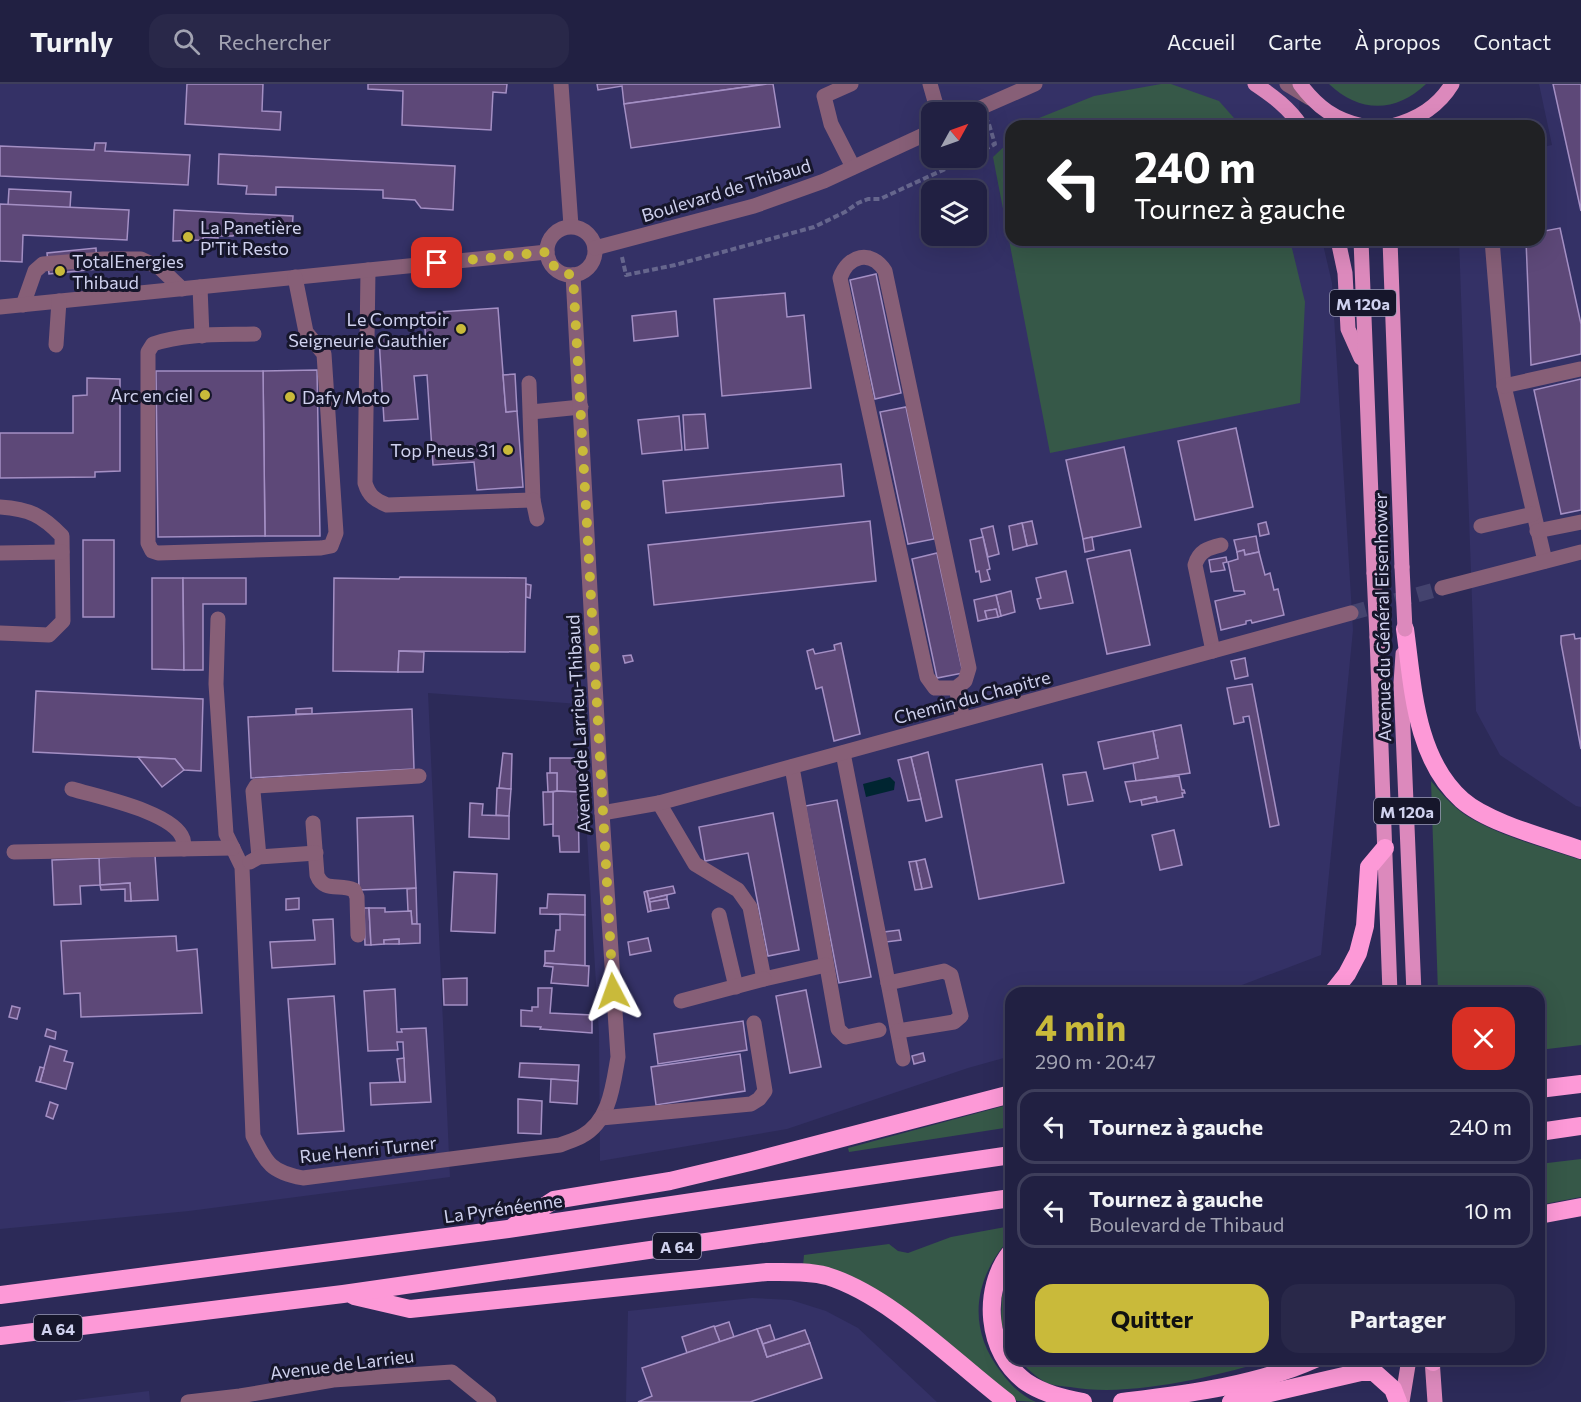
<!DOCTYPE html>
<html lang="fr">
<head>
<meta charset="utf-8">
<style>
  body { margin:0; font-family:Commissioner,sans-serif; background:#292849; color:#f1f3f6; height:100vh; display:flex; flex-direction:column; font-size:22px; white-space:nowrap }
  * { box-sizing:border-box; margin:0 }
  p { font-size:20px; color:#a2a3b2 }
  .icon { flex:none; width:33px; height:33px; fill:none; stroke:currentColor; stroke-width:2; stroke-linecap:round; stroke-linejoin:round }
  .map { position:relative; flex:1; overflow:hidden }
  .sheet { position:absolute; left:1005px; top:903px; width:540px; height:378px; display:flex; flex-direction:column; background:#212042; border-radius:18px; box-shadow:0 6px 24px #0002,0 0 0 2px #3e3e5b }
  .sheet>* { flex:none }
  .guide { position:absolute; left:1005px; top:36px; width:540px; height:126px; border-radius:18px; box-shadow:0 6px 24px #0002,0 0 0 2px #3e3e5b; background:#202124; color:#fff; overflow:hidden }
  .needle { width:39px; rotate:50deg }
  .buttons { position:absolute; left:921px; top:18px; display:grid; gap:12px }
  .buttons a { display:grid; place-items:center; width:66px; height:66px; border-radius:12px; background:#212042; box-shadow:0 6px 24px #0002,0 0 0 2px #3e3e5b; font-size:30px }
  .pin { position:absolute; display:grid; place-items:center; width:51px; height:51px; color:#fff; margin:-26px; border-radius:12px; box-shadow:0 3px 9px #0006 }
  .me { position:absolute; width:66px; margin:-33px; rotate:356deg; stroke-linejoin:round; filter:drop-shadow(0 0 4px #0008) }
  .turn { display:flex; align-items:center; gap:21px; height:126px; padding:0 30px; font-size:27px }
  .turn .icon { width:78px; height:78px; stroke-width:2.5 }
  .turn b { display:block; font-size:42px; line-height:51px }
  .round { display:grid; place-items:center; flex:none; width:63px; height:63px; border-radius:18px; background:#292849 }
  .headline { display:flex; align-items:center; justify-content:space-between; height:102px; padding:0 30px }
  h1 { font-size:36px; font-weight:700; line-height:45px; color:#c9ba3a }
  .primary-button { display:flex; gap:12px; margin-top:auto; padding:12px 30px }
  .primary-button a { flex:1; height:69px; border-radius:18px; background:#c9ba3a; color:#111; font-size:24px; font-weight:700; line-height:69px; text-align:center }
  .primary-button a+a { background:#292849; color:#f1f3f6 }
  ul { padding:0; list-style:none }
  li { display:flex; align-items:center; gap:18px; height:75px; margin:0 12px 9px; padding:0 18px; border:3px solid #3e3e5b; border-radius:18px }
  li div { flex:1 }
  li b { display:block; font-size:22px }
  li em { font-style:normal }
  header { display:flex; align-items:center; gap:36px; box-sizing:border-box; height:84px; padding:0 30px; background:#212042; border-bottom:2px solid #3e3e5b }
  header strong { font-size:28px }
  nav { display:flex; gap:33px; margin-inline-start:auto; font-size:21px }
  .search { width:420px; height:54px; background:#292849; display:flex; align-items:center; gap:15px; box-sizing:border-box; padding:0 21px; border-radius:18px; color:#a2a3b2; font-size:22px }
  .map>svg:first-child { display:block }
</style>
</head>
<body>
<header>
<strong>Turnly</strong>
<div class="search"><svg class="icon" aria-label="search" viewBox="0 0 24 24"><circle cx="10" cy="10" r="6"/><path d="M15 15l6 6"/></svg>Rechercher</div>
<nav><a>Accueil</a><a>Carte</a><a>À propos</a><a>Contact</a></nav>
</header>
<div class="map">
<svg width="1581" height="1318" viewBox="0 0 1581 1318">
  <rect width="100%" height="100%" fill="#2c2a58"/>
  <!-- built -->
  <g fill="#343166" fill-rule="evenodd">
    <path d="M0,0H1300L1299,42H1011V156H1322L1332,199L1353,546L1321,871L1221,909H1011V972L968,984L787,1045L600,1077L599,949L579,620L428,609L450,1093L189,1127L0,1145ZM932,28H976V74H932ZM932,106H976V152H932Z"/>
    <polygon points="1539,0 1581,0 1581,723 1576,722 1500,671 1476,627 1459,156 1539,156 1539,64 1552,61"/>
    <polygon points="752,1214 791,1216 826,1227 858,1244 937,1318 626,1318 628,1227"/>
    <polygon points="149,1307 150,1318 59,1318"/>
  </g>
  <!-- green -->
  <g fill="#365848">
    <polygon points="1161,0 1171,0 1219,17 1241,42 1019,42 1094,12"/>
    <path d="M1329,0H1426C1396,29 1359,29 1329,0Z"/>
    <polygon points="1011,45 1011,156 1290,156 1305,218 1300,319 1050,369 993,73 1009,58 1006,47"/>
    <path d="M1431,697C1442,710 1453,723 1467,732C1501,753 1544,763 1581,776V961L1539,966V909H1438Z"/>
    <polygon points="1011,1020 1011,1043 849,1068 848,1064"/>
    <polygon points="1581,1075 1581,1113 1539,1121 1539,1080"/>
    <path d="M1011,1142V1153C974,1193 966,1243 1001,1288C1010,1300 1021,1312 1036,1318L1017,1317L897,1223L803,1182L804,1171L889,1160L898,1167L908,1169L951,1153Z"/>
    <polygon points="1011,1188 1011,1263 1001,1240 1002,1212"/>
    <path d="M1019,1275H1275C1216,1292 1131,1314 1070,1303C1063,1302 1054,1302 1047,1299C1036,1293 1027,1285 1019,1275Z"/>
  </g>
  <!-- water -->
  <polygon fill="#002531" points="890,693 895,698 894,706 866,713 863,700"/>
  <!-- building -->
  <g fill="#5d4878" stroke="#a48fc4" stroke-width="1.5">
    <polygon points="187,0 263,0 262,27 281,28 280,46 185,40"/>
    <polygon points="368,0 507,0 506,9 493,8 491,46 402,41 403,7 368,5"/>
    <polygon points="597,0 767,0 624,20 622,2 598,6"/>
    <polygon points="767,0 773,0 780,43 631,64 624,20"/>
    <polygon points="1553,0 1581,0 1581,127"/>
    <polygon points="95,59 106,59 105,67 190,71 188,101 0,92 0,62 94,66"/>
    <polygon points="219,70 455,82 453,126 421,124 415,116 383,114 383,106 276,103 276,111 246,110 247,102 218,100"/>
    <polygon points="9,105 71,108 70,124 8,121"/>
    <polygon points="0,120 129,126 127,156 23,151 22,178 0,177"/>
    <polygon points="174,126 293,132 292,148 278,147 277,148 262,148 262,150 249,149 248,151 234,150 233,152 218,152 218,154 203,153 203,156 173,157"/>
    <polygon points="1560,144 1581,240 1581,270 1531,281 1526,156 1539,156 1539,148"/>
    <polygon points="96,164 97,185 49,190 47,169"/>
    <polygon points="876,190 901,309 875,315 850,196"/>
    <polygon points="785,209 787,233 804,231 811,304 722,312 714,215"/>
    <polygon points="498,224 506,328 517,327 523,403 477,406 474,378 433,381 427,291 414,292 418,335 384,337 379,254 403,253 403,263 426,260 424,229"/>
    <polygon points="676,227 678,252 634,257 632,232"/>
    <polygon points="421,251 422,260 403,263 403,253"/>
    <polygon points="317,286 320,452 265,452 263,287"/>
    <polygon points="156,287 263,287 265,452 158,453"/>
    <polygon points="515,290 517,327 506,328 503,291"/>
    <polygon points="87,294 120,295 120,387 95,388 95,393 0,394 0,349 73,349 73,312 87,311"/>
    <polygon points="1581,295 1581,426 1561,430 1534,306"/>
    <polygon points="906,323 934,455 908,460 880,328"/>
    <polygon points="705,330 708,364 685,366 683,331"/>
    <polygon points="679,332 682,366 642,370 638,336"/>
    <polygon points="1236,344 1253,423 1195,436 1178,357"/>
    <polygon points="1124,363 1141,443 1083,455 1066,376"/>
    <polygon points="841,380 844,412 666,429 663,397"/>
    <polygon points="870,437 876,497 654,521 648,461"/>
    <polygon points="1032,437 1037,460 1027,462 1022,439"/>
    <polygon points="1266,438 1269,450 1260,452 1258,440"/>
    <polygon points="1022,439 1027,462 1013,466 1009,442"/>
    <polygon points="993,442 999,470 988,473 981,445"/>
    <polygon points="1256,452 1259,468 1245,471 1244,466 1237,468 1234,456"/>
    <polygon points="983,453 990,485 987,486 990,496 981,498 979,487 976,488 970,456"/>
    <polygon points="1092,453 1094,466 1085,468 1083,455"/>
    <rect x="83" y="456" width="31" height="77"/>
    <polygon points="1130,466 1150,561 1107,570 1087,475"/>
    <polygon points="1244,466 1245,471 1259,468 1265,491 1270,489 1274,506 1278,505 1284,531 1252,539 1251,536 1246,537 1246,540 1221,546 1215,517 1245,510 1244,507 1234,507 1228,478 1238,475 1237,468"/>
    <polygon points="937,469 963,589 937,594 912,475"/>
    <polygon points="1226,473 1227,478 1223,479 1225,486 1211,488 1209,476"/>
    <polygon points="1066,487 1073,519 1040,525 1037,515 1041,514 1036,494"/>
    <polygon points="400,493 526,494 525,568 399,567 398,588 333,587 334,494 399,495"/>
    <polygon points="152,494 183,494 184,586 152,585"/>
    <polygon points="183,494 246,494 246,520 203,520 203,586 184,586"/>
    <polygon points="526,500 531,501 530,514 526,513"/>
    <polygon points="1011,507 1015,528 1001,532 996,511"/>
    <polygon points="996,511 1001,532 998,533 996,525 985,527 987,535 978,537 974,516"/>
    <polygon points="996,525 998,533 987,535 985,527"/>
    <polygon points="1574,550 1575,555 1581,554 1581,665 1561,559 1561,552"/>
    <polygon points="841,559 860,650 834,657 822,603 816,605 807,567 813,565 815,570 835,566 834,561"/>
    <polygon points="399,567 424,568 423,588 398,588"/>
    <polygon points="631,571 633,577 625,579 623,572"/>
    <polygon points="1245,574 1248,592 1235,595 1231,577"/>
    <polygon points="1252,600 1279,741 1270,743 1249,632 1243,633 1244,638 1234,640 1227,604"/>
    <polygon points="36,607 203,615 201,687 184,686 175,675 33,668"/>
    <polygon points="312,624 312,630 296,630 296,625"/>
    <polygon points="412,625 414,685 251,694 248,633"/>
    <polygon points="1181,641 1190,689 1136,697 1133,679 1158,674 1153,647"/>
    <polygon points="1153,647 1158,674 1104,685 1098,658"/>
    <polygon points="928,668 942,733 926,737 911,673"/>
    <polygon points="503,669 512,670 511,705 499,704"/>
    <polygon points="138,673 175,675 184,686 162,703"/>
    <polygon points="911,673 921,715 908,717 898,676"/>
    <polygon points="550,674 578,674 578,708 557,707 557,689 550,689"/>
    <polygon points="1042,680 1064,799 979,815 956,696"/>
    <polygon points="1086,688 1093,717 1068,721 1063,691"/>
    <polygon points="547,689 557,689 557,707 548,708"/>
    <polygon points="1179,692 1182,706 1184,706 1185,709 1182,709 1183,713 1157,718 1156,713 1130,718 1125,698"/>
    <polygon points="497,704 511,705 509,732 496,731"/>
    <polygon points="557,707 578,708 579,768 560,768 559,752 553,752 553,708"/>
    <polygon points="543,708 553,708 553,740 544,741"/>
    <polygon points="1156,713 1157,718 1142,721 1141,716"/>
    <polygon points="837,716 871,893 839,899 805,722"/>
    <polygon points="470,719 483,720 482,731 509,732 509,755 469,753"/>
    <polygon points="773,729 799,866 768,872 748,769 705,777 699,743"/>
    <polygon points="413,732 416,804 359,806 357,734"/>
    <polygon points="1174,746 1182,781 1160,786 1152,751"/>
    <polygon points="155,771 158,816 131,817 130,799 100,801 99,774"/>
    <polygon points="99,774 100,801 80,802 81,820 54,821 52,776"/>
    <polygon points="925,775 932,803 922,805 916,777"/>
    <polygon points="916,777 922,805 915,806 909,778"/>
    <polygon points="454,788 497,790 495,849 451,847"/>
    <polygon points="130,799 131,817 125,817 125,805 101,806 100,801"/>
    <polygon points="673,802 675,809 649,815 647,807"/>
    <polygon points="416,804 417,840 412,840 411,827 408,827 407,805"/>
    <polygon points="647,807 651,827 648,828 644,808"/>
    <polygon points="548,810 585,811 585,831 540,830 540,824 547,824"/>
    <polygon points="667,811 667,815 650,818 649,815"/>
    <polygon points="299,814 299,825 286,826 286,815"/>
    <polygon points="667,815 669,824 651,827 650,818"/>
    <polygon points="364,824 369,824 371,861 365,861"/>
    <polygon points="369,824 385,824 385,828 411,827 412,840 420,840 420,859 399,860 399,855 384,856 384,860 371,861"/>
    <polygon points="560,830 585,831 585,882 545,879 545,867 554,867 556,846 560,846"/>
    <polygon points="333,835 335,880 272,884 270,858 315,856 313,836"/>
    <polygon points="899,846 901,856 886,858 884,848"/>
    <polygon points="176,852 177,867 197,865 202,929 81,933 80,909 64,910 61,857"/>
    <polygon points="648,854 651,867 630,871 628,858"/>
    <polygon points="399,855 399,860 384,860 384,856"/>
    <polygon points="545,879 589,882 588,902 551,899 553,883 544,882"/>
    <polygon points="467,894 467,921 444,921 443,895"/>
    <polygon points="538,904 552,904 550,929 592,931 592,949 540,945 541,943 521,942 521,926 532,927 532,923 538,923"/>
    <polygon points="395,905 397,948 402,948 401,945 426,944 431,1018 371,1021 370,999 405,998 403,958 397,958 398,966 368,967 364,907"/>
    <polygon points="806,906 821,983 790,989 776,912"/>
    <polygon points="334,912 344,1047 298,1050 288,915"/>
    <polygon points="12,922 20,924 17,935 9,933"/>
    <polygon points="743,937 747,966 658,980 654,950"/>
    <polygon points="47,945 56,948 55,955 45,952"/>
    <polygon points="50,962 67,967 64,977 73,979 66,1005 40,998"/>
    <polygon points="923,969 925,977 914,980 912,972"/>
    <polygon points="740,970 745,1007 656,1021 651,983"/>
    <polygon points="404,974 405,998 400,998 397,975"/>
    <polygon points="520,979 579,981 578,997 519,993"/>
    <polygon points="40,983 44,984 40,998 36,997"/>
    <polygon points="551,995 578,997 577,1020 550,1018"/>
    <polygon points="518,1015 542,1017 541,1050 518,1049"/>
    <polygon points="50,1018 58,1021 53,1035 46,1032"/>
    <polygon points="729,1238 734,1253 720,1258 714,1243"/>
    <polygon points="770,1241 775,1256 763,1260 757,1245"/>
    <polygon points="714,1242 720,1258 687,1269 682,1253"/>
    <polygon points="757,1245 767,1273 810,1259 822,1294 750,1318 638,1318 652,1312 642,1284"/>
    <polygon points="805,1246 810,1259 767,1273 763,1260"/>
  </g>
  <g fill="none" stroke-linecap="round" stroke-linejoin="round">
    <!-- minor-tunnel -->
    <polyline stroke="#44436e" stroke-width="15" stroke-dasharray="15 8" stroke-linecap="butt" points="1351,529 1442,504"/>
    <!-- path -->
    <g stroke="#66668d" stroke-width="4" stroke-dasharray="6 3" stroke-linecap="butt">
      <polyline points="976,70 995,60 988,37"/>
      <polyline points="622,173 626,191 675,181 814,143 845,128 858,119 868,115 880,115 969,74"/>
    </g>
    <!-- minor -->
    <g stroke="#875f77" stroke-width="15">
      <polyline points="561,0 571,142"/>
      <polyline points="851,0 824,12 831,40 853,83"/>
      <polyline points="930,0 938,28"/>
      <polyline points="1287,0 1310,14"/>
      <polyline points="971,28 1035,0"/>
      <circle cx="571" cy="167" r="24"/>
      <polyline points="1492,156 1504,302 1545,477"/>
      <polyline points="595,164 754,122 824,97 932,47"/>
      <path d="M368,186L365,399C369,412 375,416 387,421L533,416L529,299"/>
      <polyline points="200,203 202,252"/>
      <polyline points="23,221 35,187 43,180 103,175 141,175 160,184 182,205"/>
      <polyline points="0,223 547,168"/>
      <path d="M254,250C221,251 185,249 153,260L148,268V459L152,467L158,469L321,464L331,462L336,449L324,270L306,248L295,193"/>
      <polyline points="56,261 59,217"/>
      <polyline points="1504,302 1580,285"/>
      <polyline points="531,328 581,323"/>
      <polyline points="533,416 537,435"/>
      <path d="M0,423C29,425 42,431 62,452L63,537L49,551L0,549"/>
      <polyline points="1481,442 1533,430"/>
      <polyline points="1537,447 1581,438"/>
      <polyline points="0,469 62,468"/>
      <polyline points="1442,504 1581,468"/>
      <path d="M218,535L216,600L226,750L242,783L253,1052C267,1080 271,1088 303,1094L560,1061C567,1058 575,1056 582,1052C610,1037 613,1001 618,973L602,729L573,191"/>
      <path d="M1213,567L1195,481C1199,467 1208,464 1221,461"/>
      <path d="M956,604H935L927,593L840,194C848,171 871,165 885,187L969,584L965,597L956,604L963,635"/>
      <polyline points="843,669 903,975"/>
      <polyline points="792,683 838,945 846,953 879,946"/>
      <path d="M72,705C98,713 174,728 183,755C184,759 184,762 184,765"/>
      <polyline points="659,719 695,780 738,806 750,823 764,895 826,881"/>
      <polyline points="602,729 659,719 1351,529"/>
      <path d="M313,739L317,791C324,809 340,799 354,806L357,813L358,851"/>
      <polyline points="14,768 233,764"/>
      <polyline points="259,773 253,707 256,702 419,692"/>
      <polyline points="250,778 259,773 316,769"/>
      <polyline points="719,831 736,903"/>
      <polyline points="888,899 944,887 951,891 961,932 954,938 898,947"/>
      <polyline points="681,917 764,895"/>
      <polyline points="601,1034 751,1020 759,1015 765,1007 754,939"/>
      <polyline points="188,1318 240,1312 333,1296 452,1288 489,1318"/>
    </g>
    <!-- major -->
    <g stroke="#dc89bc" stroke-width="15">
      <path d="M1255,0C1273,12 1289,24 1301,42"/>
      <path d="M1300,0C1317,23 1335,36 1363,42"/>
      <path d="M1392,42C1418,35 1438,23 1452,0"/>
      <polyline points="1338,156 1345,189 1348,245 1361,274"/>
      <polyline points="1361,156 1374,489"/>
      <polyline points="1390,156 1402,483"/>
      <polyline points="1377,553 1390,909"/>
      <polyline points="1403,570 1401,599 1414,909"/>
      <polyline points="1432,1275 1435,1318"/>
      <polyline points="1402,1318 1409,1275"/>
    </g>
    <!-- highway -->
    <g stroke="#fd99d7" stroke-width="18">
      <path d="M1405,545C1413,603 1415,674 1462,716C1488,739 1547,754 1581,766"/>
      <polyline points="1332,909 1347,890 1358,869 1365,842 1369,783 1385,764"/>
      <polyline points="1539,1005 1581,1000"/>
      <polyline points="1539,1048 1581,1042"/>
      <polyline points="1539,1131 1581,1123"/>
      <polyline points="514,1142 554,1116 670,1097 750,1078 1011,1010"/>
      <path d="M1011,1168C981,1205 986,1269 1026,1298C1044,1310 1063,1314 1083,1318"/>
      <polyline points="0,1211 508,1145 1011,1071"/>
      <path d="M354,1212L410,1225L767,1188C786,1188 808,1187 827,1192C891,1212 953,1277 1007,1318"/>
      <polyline points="0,1252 343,1210 1011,1114"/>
      <polyline points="1433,1278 1434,1275"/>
      <path d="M1122,1318C1186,1310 1255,1302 1315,1275"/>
      <polyline points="1231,1318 1361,1288 1374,1288 1393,1305 1398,1318"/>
    </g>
    <!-- major-bridge -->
    <g stroke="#dc89bc" stroke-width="15">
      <polyline points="1402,483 1405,545"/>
      <polyline points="1374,489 1377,553"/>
    </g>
  </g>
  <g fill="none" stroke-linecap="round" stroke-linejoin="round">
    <!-- route -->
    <path stroke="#c9ba3a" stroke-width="10" stroke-dasharray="0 18" d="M437,179L547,168C551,182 558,189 573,191L613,907"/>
  </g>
  <!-- markers -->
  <g fill="#c9ba3a" stroke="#16162b" stroke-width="2">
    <circle cx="188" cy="153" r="6"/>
    <circle cx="60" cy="187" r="6"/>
    <circle cx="461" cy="245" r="6"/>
    <circle cx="205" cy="311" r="6"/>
    <circle cx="290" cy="313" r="6"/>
    <circle cx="508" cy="366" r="6"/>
  </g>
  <g text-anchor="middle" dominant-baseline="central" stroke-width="6" stroke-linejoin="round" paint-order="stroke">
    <!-- shield labels -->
    <g fill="#16162b" stroke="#9899b4" stroke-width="1.5">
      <rect x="1330" y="206" width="66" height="26" rx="4.5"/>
      <rect x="1374" y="714" width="66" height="26" rx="4.5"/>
      <rect x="653" y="1149" width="48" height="26" rx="4.5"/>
      <rect x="34" y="1231" width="48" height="26" rx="4.5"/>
    </g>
    <g font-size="16" font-weight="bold" fill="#cfd1ee">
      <text x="1363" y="219">M 120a</text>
      <text x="1407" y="727">M 120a</text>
      <text x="677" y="1162">A 64</text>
      <text x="58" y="1244">A 64</text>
    </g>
    <!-- street labels -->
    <g font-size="18" fill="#cfd1ee" stroke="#16162b">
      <text transform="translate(726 106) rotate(-17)">Boulevard de Thibaud</text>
      <text transform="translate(1382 533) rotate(-91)">Avenue du Général Eisenhower</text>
      <text transform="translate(972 613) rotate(-15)">Chemin du Chapitre</text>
      <text transform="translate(578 640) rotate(-93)">Avenue de Larrieu-Thibaud</text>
      <text transform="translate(368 1065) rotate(-6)">Rue Henri Turner</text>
      <text transform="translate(503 1124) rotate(-8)">La Pyrénéenne</text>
      <text transform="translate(342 1280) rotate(-7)">Avenue de Larrieu</text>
    </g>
    <!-- poi labels -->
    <g font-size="18" fill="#cfd1ee" stroke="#16162b" text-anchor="start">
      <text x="200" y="143">La Panetière<tspan x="200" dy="21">P'Tit Resto</tspan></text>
      <text x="72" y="177">TotalEnergies<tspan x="72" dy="21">Thibaud</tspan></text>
      <text x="449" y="235" text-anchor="end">Le Comptoir<tspan x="449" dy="21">Seigneurie Gauthier</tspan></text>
      <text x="193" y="311" text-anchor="end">Arc en ciel</text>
      <text x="302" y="313">Dafy Moto</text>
      <text x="496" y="366" text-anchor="end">Top Pneus 31</text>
    </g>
  </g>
</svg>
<div class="buttons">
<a><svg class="needle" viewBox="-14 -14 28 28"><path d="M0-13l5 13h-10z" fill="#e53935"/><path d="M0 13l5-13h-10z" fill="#a2a3b2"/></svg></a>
<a><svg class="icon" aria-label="layers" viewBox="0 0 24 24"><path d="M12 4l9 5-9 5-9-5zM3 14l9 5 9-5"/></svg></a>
</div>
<div class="pin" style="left:437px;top:179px;background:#d93025"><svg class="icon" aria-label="arrive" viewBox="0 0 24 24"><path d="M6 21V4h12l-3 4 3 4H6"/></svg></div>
<svg class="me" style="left:613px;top:907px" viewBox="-20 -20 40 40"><path d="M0-17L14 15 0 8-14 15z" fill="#c9ba3a" stroke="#fff" stroke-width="4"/></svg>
<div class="guide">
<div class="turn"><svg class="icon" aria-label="left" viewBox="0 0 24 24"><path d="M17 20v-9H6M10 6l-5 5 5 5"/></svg><div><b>240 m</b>Tournez à gauche</div></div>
</div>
<section class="sheet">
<div class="headline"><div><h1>4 min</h1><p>290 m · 20:47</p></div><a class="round" style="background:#d93025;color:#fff"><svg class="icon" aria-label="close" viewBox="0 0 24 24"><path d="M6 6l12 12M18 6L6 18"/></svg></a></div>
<ul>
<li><svg class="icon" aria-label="left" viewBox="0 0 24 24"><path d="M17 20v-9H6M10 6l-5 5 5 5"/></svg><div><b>Tournez à gauche</b></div><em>240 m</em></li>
<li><svg class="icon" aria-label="left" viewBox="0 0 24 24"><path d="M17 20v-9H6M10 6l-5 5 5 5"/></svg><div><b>Tournez à gauche</b><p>Boulevard de Thibaud</p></div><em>10 m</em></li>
</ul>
<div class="primary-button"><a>Quitter</a><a>Partager</a></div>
</section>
</div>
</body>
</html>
